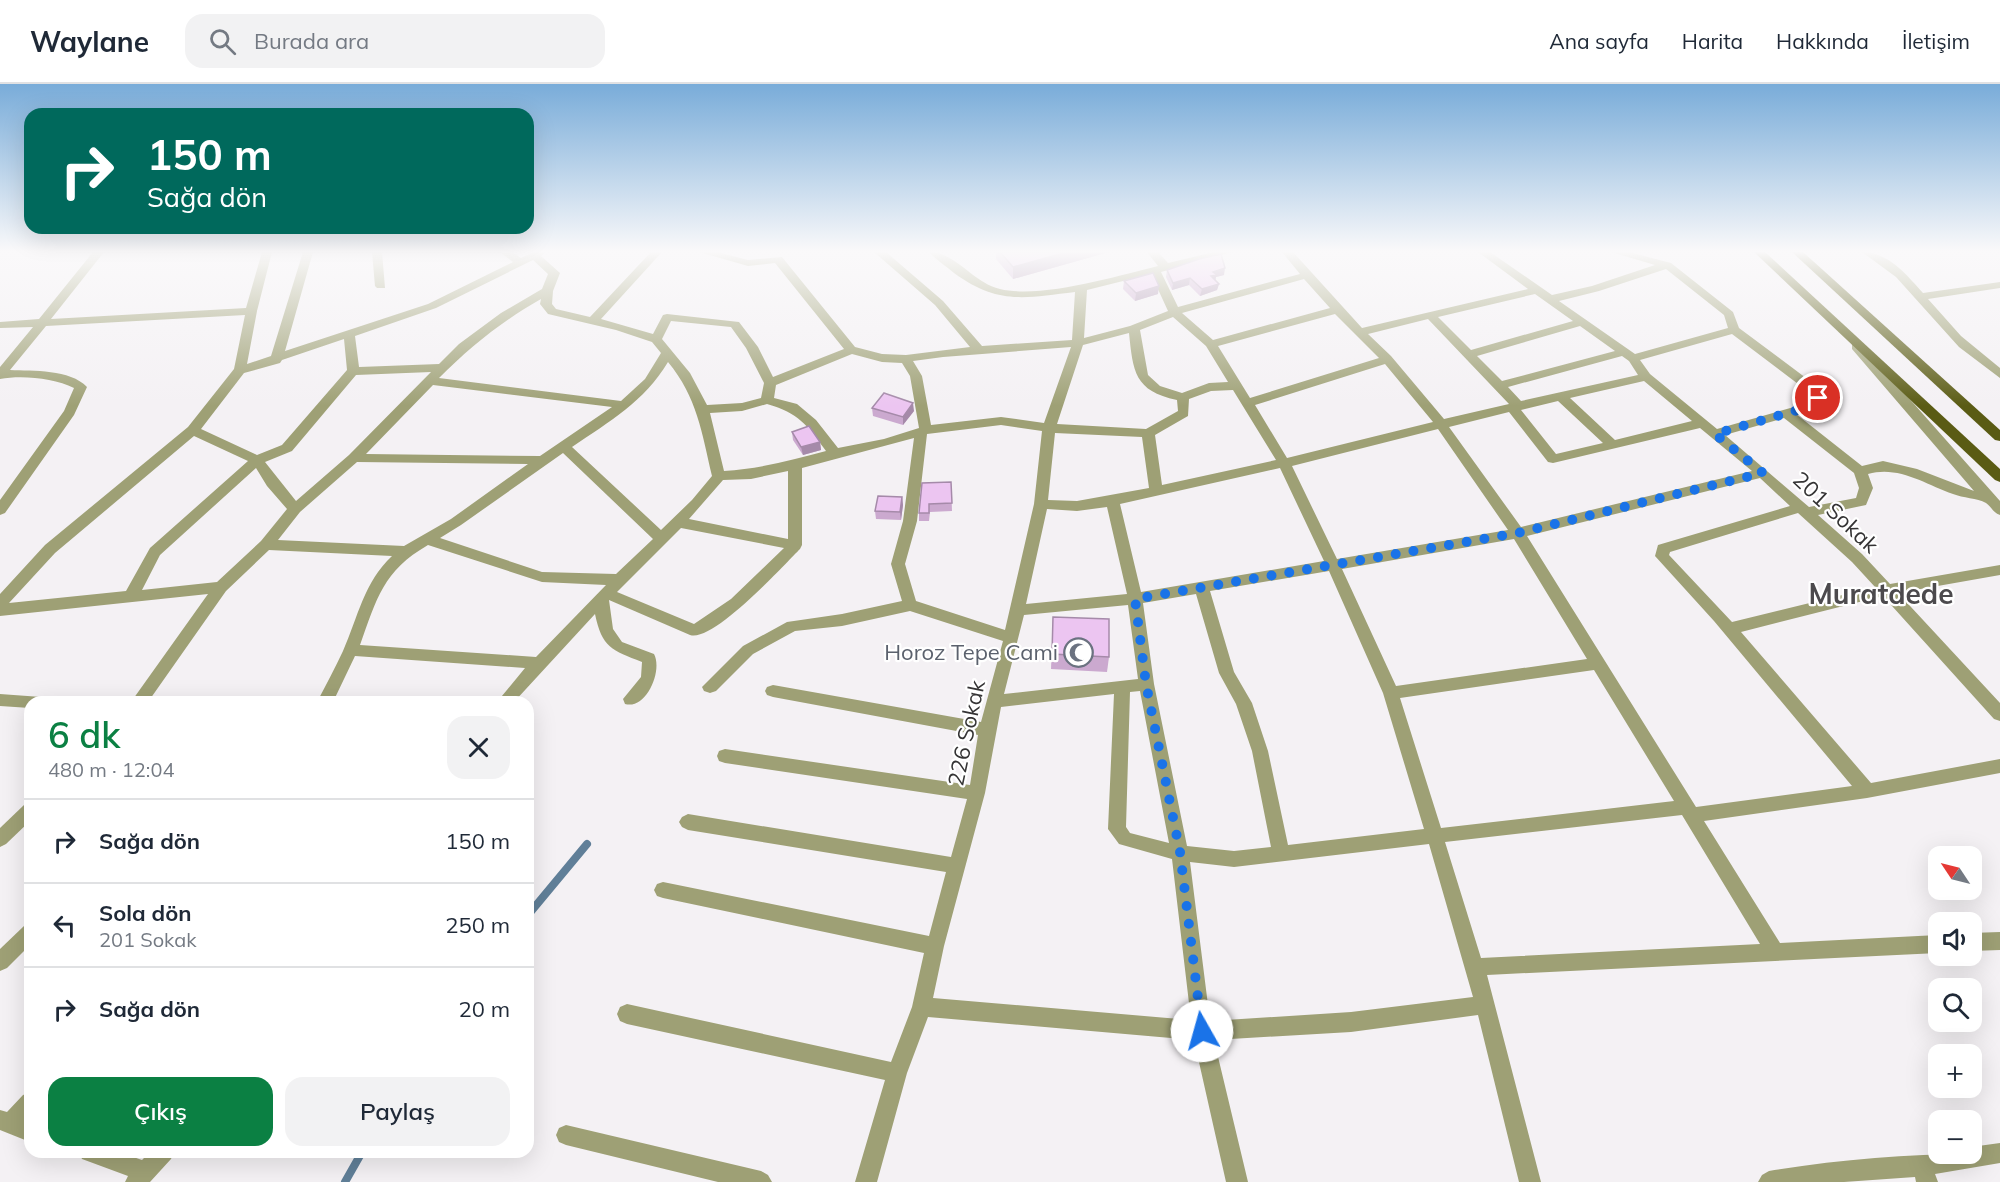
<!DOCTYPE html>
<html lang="tr">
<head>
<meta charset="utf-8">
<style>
  body { margin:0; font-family:Mulish,sans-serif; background:#f2f2f3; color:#1f2937; height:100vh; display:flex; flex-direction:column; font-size:22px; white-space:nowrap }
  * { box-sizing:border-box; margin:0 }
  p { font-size:20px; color:#747a83 }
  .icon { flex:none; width:33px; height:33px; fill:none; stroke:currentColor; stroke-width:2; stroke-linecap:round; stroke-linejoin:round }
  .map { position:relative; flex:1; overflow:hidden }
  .panel { position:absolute; left:24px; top:612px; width:510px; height:462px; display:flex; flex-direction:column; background:#fff; border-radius:18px; box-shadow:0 6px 24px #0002 }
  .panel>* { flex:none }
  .hud { position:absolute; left:24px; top:24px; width:510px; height:126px; border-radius:18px; box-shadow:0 6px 24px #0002; background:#00695c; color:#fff; overflow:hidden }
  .needle { width:39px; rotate:305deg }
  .controls { position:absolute; left:1928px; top:762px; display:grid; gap:12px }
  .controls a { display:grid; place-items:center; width:54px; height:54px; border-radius:12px; background:#fff; box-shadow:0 6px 24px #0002; font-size:30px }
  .pin { position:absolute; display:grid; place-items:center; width:51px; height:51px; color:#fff; margin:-26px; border:3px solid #fff; border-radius:50%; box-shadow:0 2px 6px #0007 }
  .me { position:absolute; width:66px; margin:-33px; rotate:353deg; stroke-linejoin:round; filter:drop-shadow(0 0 4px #0008) }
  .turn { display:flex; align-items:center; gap:21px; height:126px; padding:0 24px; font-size:27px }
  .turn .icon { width:78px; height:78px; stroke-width:2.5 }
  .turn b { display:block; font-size:42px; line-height:51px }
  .round { display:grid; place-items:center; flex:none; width:63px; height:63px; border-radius:18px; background:#f2f2f3 }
  .head { display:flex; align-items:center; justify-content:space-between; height:102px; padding:0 24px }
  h1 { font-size:36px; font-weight:600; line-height:45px; color:#0b8043 }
  .action { display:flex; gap:12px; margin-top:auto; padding:12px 24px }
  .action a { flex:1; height:69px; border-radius:18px; background:#0b8043; color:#fff; font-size:24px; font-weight:600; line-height:69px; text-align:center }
  .action a+a { background:#f2f2f3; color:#1f2937 }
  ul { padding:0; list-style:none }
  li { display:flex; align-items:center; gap:18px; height:84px; padding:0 24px; border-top:2px solid #e0e1e3 }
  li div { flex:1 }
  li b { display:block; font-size:22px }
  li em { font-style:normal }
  header { display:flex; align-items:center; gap:36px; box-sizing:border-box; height:84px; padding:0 30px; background:#fff; border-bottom:2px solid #e0e1e3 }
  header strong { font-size:28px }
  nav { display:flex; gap:33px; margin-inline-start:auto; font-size:21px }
  .search { width:420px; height:54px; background:#f2f2f3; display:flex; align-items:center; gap:15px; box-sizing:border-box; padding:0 21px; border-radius:18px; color:#747a83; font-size:22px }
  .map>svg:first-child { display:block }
</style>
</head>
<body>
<header>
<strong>Waylane</strong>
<div class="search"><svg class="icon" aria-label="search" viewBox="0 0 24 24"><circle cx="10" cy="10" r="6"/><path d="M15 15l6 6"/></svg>Burada ara</div>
<nav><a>Ana sayfa</a><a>Harita</a><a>Hakkında</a><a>İletişim</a></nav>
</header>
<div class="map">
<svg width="2000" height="1098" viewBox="0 0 2000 1098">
  <rect width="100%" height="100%" fill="#f4f1f4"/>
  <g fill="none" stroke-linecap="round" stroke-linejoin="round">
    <!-- stream -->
    <g stroke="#607f98" stroke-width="8">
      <polyline points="528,831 587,760"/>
      <polyline points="345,1098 362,1068"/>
    </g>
    <!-- minor -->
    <g fill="#9ea075" fill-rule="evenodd">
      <path d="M93,168H104L51,235L246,224L262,168H272L257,227L247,280L271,272L303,168H313L285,267L428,220L513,178L500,168H512L521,174L533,168H546L541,172L560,189L553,207L552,220L556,225L590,233L651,168H662L601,235L653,250L663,231L667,230L739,238L758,263L773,293L844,265L775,179L748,182L699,168H717L748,176L782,173L855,263L882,270L906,271L970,263L935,221L874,168H886L943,217L982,262L1072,256L1075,208C1024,214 998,221 954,189C946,182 936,176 929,168C956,168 973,199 1000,205C1041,215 1117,192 1158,182L1147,168H1158L1168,179L1214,168H1232L1161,188L1178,223L1300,190L1282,168H1293L1362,244L1528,205L1478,168H1490L1552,211L1592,202L1655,181L1611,168H1629L1671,179L1733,228L1739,244L1814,300L1824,314L1816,325L1796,330L1862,382L1883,377L1917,385L1974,407L1852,265V259H1860L2000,417V431C1993,429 1992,423 1986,419C1977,414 1963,414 1953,410C1925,400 1898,381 1868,390L1873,404L1866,421L1818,431L1862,470L1890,500L2000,481V491L1898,509L2000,619V637L1994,635L1883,512L1741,548L1871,699L2000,675V689L1867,714L1704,737L1780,859L1938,851V869L1487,891L1541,1098H1519L1478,931L1351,948L1214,956L1248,1098H1226L1194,956L928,933L907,989L877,1098H855L885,996L627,940L620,937L617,930L620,923L627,920L891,978L912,923L924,869L663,814L657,812L654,806L657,800L663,798L929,852L946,788L688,746L682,743L679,738L682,733L688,730L951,773L967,715L725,679L719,677L717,672L719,667L725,665L970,701L978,651L773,613L767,611L765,607L767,603L773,601L981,638L1003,557L910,527L842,542L795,547L753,570L716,607L710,609L704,607L702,603L743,562L787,538L842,530L902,517L891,480L903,437L914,354L802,384V461L800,465C783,482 713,559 690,551L609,516L613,545L622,558L654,570C663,587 646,626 625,620L623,615L641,593L642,578C612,566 602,564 595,530L514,618H497L525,584L355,572L333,618H317C326,601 335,584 343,567C358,533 364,498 392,472L269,466L226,507L148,618H131L208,510L0,532V510L45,461L188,343L234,285L245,231L46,242L10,286C33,287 70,285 87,303L74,331L5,429L0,431V416L64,327L74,304C54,294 22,291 0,295V283L33,243L0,244V238L39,235ZM533,176L548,190L542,205L501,229L459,260L439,280L359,283L355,252L436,224ZM1666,185L1724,231L1728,244L1635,270L1559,217L1599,207ZM1151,190L1168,227L1130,242L1084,254L1087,206ZM1304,195L1330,224L1213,256L1182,229ZM1535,210L1573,237L1471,266L1438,233ZM541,215L540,220L548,230L616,246L652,258L661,269L645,295L621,317L439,294C470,263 502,237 541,215ZM1335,230L1379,274L1250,314L1218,262ZM1173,233L1206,262L1228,298L1209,299L1182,309L1160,302L1148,291L1140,246ZM1428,235L1509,320L1444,335L1391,272L1368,250ZM671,237L731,243L746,264L764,299L761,314L742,319L707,321L690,289L662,255ZM1580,242L1615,267L1502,297L1477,272ZM1129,249C1133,287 1134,307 1177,316L1178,327L1146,345L1057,340L1083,261ZM1732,250L1806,306L1812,314L1808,319L1717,345L1650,290L1640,276ZM344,255L347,286L282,361L257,371L201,345L244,289L280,279L282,276ZM1071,263L1044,339L1001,333L931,341L922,292L913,277L943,273ZM852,270L882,278L902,279L910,292L919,344L884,355L838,364L816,336L797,320L774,314L776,301ZM1622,272L1629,277L1638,291L1521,317L1508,303ZM668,278C697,313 702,349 712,392L692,416L661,446L572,363C610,337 644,318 668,278ZM1385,280L1433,338L1287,374L1255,321ZM431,288L349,371L296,417L265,378L292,367L356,291ZM1644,297L1692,337L1615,356L1570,314ZM433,301L612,323L540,372L366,370ZM1233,306L1276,376L1162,401L1155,351L1188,332L1189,315L1211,307ZM1558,317L1603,359L1556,370L1521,326ZM767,320C799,329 807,341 826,367C792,376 760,385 724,387L710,329L742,327ZM1509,328L1548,378L1553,379L1700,344L1752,387L1521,443L1449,343ZM1784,334L1854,389L1859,404L1856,414L1809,423L1725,351ZM1001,341L1042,347L1034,420L1005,546L916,517L905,480L917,437L927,350ZM1438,345L1508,446L1337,475L1292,382ZM1055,349L1142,353L1149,404L1077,417L1048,416ZM194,352L248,377L150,464L126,507L9,519L55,469ZM563,369L653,455L616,490L542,488L440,454L461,441ZM357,378L528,380L451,435L404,462L278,456L300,428ZM256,384L267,402L287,425L261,457L217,498L142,506L160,471ZM1280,384L1324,477L1141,508L1120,420ZM788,387V455L689,435L723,396L751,395ZM1760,394L1790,422L1658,461L1655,472L1714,537L1852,702L1696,723L1527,452ZM1107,423L1127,510L1026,520L1047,425L1077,427ZM1798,429L1852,478L1875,503L1732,538L1669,471L1670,468ZM681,444L784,464L731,515L694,540L617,508ZM1514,455L1587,575L1396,602L1342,485ZM428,461L542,498L606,501L536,573L360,561C377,514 383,487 428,461ZM1329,487L1383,609L1424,745L1288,761L1268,667L1252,619L1234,588L1210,507ZM1196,510L1219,589L1236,620L1252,667L1271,763L1234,767L1187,762L1154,600L1143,519ZM1128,521L1138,595L1004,610L1024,531ZM1594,586L1674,717L1441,744L1400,614ZM1140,607L1169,759L1130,749L1126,743L1130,608ZM1114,610L1108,745L1119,760L1172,775L1191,936L933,914L944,862L985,709L1001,623ZM1682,731L1760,860L1481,874L1445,758ZM1429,760L1473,913L1351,928L1210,937L1190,778L1234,783Z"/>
      <polygon points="372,168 382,168 385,204 377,204 375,202"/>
      <path d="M1862,168C1888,168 1906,190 1923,209L2000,198V204L1928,215L1961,252L2000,284V294L1959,263L1896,193Z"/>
      <polygon points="0,610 41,613 43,618 30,618 30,624 0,622"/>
      <polygon points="30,719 30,737 6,760 0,763 0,744 24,721"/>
      <polygon points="30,839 30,861 7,884 0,887 0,865 24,842"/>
      <polygon points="2000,848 2000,866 1971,867 1971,849"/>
      <polygon points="30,1008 30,1033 27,1036 30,1038 30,1058 0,1046 0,1026 7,1028 23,1011"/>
      <polygon points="566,1041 761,1087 768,1091 772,1098 718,1098 566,1061 559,1058 556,1051 559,1044"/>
      <path d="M2000,1059V1079L1935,1090L1938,1098H1916L1915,1093L1844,1098H1758L1762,1091L1769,1087C1836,1076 1905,1070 1971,1070V1063Z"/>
      <polygon points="79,1068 119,1068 142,1076 150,1068 174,1068 171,1075 150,1098 125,1098 128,1092 82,1075"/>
    </g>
    <!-- major -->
    <g fill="#5a5b14" fill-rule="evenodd">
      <polygon points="1754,168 1765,168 2000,385 2000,398 1995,396"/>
      <polygon points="1792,168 1803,168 2000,346 2000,357 1995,356"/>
    </g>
  </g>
  <!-- wall -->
  <g fill="#cba9cf">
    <polygon points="996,168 1109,168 1013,195 996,175"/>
    <polygon points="1167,186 1224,191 1216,193 1215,197 1219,200 1217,206 1200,212 1189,201 1172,206 1166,193"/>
    <polygon points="1124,197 1158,210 1135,217 1123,205"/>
    <polygon points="872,324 914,327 903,341 873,332"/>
    <polygon points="792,348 820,358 821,366 803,371 793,356"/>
    <polygon points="951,398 952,427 930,428 929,437 919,437 919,429"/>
    <polygon points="902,413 903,421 901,436 876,435 875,427"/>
    <polygon points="1053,533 1109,573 1107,588 1051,585"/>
  </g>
  <!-- shaded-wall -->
  <g fill="#a58aa9">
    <polygon points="1067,168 1109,168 1013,195 1013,183"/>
    <polygon points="1225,184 1224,191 1216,193 1215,198 1211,192 1213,188"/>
    <polygon points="1190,194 1189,201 1172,206 1173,199"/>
    <polygon points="1219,200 1217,206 1200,212 1202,205"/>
    <polygon points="1159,202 1158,210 1135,217 1136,209"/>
    <polygon points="913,319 914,327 903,341 903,333"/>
    <polygon points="820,358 821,366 803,371 801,363"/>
    <polygon points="902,413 903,421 901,436 900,428"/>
  </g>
  <!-- building -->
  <g fill="#ecc5f1" stroke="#a58aa9" stroke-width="1.5">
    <polygon points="1000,168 1067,168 1013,183"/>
    <polygon points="1221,170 1225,184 1213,188 1217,191 1211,192 1219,200 1202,205 1190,194 1173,199 1167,186 1199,175"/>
    <polygon points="1153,189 1159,202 1136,209 1124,197"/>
    <polygon points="884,309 913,319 903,333 872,324"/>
    <polygon points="809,342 820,358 801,363 792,348"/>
    <polygon points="951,398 952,419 929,420 929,429 919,429 922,399"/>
    <polygon points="878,412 902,413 900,428 875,427"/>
    <polygon points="1053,533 1109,535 1109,573 1052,570"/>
  </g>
  <!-- sky -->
  <linearGradient id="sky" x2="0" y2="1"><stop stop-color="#79acd9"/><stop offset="0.52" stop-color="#faf9fa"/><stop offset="1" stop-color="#faf9fa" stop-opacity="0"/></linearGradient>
  <rect width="2000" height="322" fill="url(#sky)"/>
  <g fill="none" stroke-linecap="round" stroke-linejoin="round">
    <!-- route -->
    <polyline stroke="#1a73e8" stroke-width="10" stroke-dasharray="0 18" points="1202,947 1180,768 1146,600 1135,515 1518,449 1763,389 1715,350 1812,322 1818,314"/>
  </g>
  <!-- icons -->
  <defs>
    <symbol id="mosque-ring" viewBox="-11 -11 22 22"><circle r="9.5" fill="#fff" stroke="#6b7280" stroke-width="1.5"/><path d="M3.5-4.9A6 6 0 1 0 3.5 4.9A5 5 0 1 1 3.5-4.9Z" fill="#6b7280"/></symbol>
  </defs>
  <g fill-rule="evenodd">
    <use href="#mosque-ring" x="1062" y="552" width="33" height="33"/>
  </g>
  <g text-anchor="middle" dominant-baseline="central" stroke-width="4.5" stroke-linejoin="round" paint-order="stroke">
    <!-- street labels -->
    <g font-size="22" fill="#353435" stroke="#fff">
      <text transform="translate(1836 428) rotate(43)">201 Sokak</text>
      <text transform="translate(966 649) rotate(-78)">226 Sokak</text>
    </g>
    <!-- worship labels -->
    <g font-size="22" fill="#5b616d" stroke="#fff" text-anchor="end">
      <text x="1058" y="568">Horoz Tepe Cami</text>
    </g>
    <!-- district labels -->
    <g font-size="28" font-weight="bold" fill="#4c4a4d" stroke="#fff">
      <text x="1881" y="509">Muratdede</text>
    </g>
  </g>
</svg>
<div class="controls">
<a><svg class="needle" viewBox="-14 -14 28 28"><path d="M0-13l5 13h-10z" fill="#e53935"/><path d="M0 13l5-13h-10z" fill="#747a83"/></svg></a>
<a><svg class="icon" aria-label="sound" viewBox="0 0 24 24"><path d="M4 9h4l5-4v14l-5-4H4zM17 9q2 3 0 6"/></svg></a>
<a><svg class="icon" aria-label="search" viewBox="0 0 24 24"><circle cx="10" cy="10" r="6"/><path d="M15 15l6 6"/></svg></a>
<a>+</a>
<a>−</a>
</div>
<div class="pin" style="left:1818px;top:314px;background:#d93025"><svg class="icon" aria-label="arrive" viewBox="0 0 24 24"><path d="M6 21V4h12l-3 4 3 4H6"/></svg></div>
<svg class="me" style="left:1202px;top:947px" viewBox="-20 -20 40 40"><circle r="19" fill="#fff"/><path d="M0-13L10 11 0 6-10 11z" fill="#1a73e8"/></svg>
<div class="hud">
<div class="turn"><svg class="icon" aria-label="right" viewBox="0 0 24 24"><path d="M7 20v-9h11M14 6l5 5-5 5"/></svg><div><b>150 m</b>Sağa dön</div></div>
</div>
<section class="panel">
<div class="head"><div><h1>6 dk</h1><p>480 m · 12:04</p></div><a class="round"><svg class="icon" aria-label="close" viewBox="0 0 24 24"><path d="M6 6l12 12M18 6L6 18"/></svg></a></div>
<ul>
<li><svg class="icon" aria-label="right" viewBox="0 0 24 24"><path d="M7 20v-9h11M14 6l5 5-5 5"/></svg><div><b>Sağa dön</b></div><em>150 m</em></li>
<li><svg class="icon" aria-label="left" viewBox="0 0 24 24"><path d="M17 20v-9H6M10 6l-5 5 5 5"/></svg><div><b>Sola dön</b><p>201 Sokak</p></div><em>250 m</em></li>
<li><svg class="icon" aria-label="right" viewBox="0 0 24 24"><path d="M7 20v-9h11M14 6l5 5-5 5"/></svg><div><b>Sağa dön</b></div><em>20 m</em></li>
</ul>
<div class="action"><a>Çıkış</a><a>Paylaş</a></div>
</section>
</div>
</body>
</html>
